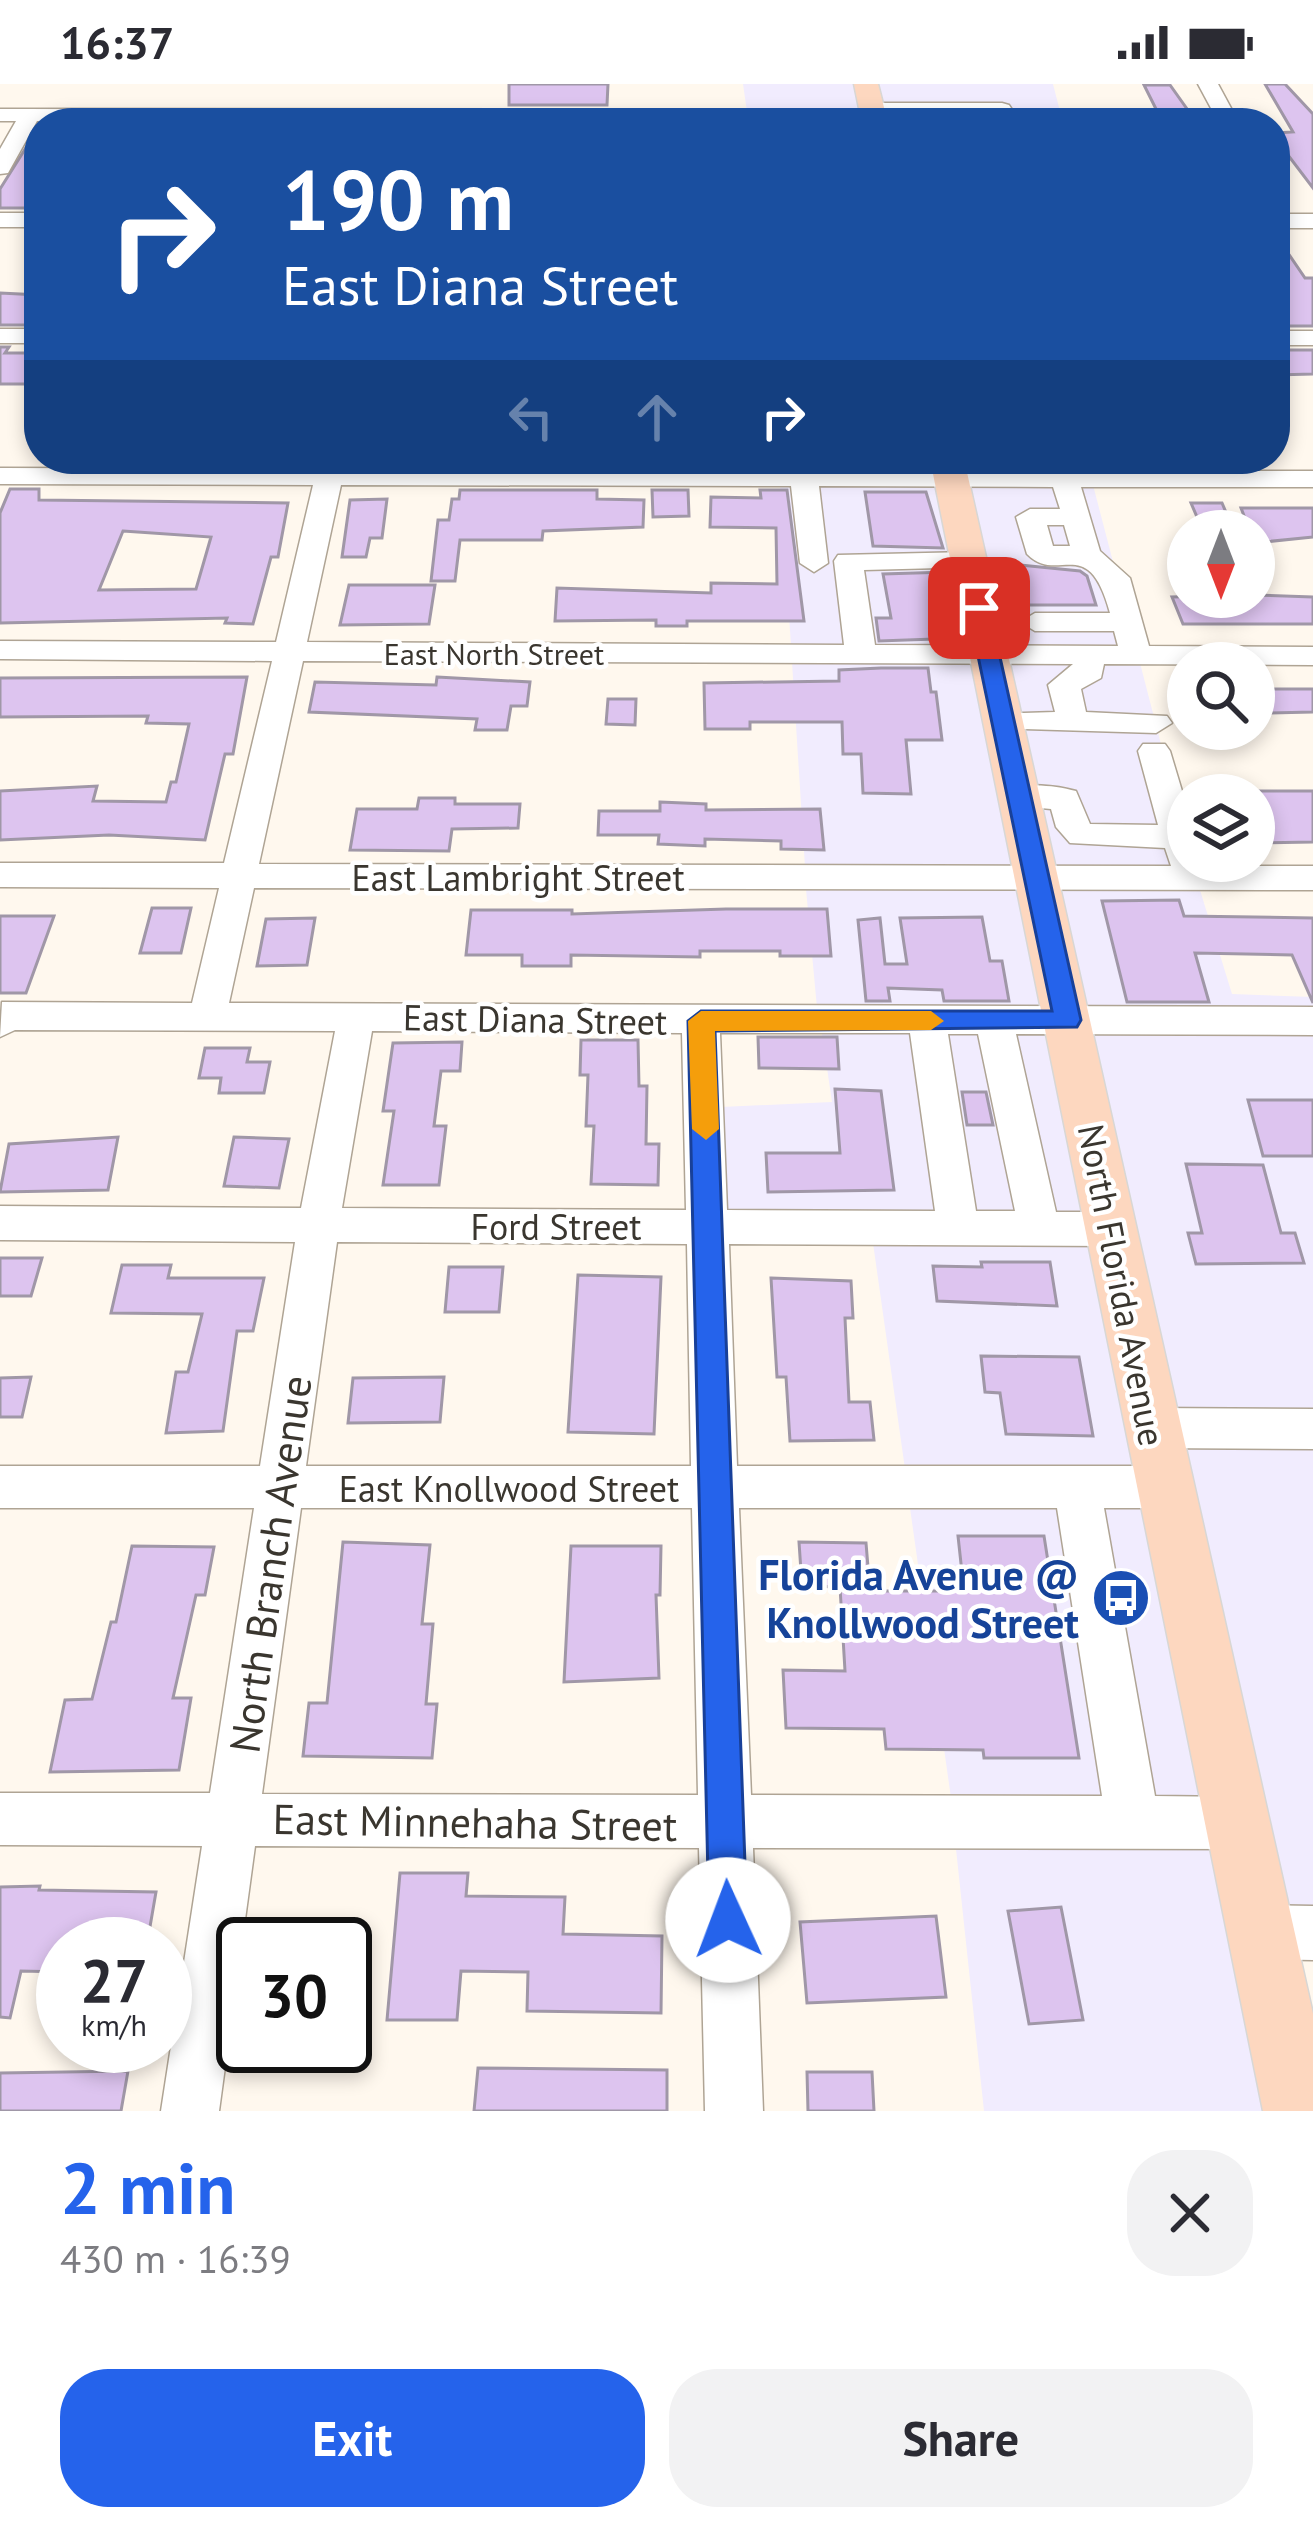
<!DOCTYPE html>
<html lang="en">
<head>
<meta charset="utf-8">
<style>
  body { margin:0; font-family:"PT Sans",sans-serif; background:#f2f2f3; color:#2b2b33; height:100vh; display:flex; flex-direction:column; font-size:45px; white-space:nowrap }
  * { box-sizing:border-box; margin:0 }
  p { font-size:39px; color:#7c7c81 }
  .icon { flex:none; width:66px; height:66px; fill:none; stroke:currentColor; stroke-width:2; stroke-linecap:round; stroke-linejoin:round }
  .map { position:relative; height:2027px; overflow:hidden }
  .side { display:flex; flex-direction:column; background:#fff; flex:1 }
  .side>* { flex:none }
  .hud { position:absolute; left:24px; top:24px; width:1266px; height:366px; border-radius:48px; box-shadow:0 6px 18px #0003; background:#1a4fa0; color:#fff; overflow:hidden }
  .needle { width:78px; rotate:180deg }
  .buttons { position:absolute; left:1167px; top:426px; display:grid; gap:24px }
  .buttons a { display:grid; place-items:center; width:108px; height:108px; border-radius:50%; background:#fff; box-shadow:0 6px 18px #0003; font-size:60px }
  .speed { position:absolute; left:36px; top:1833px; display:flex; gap:24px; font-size:60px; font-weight:700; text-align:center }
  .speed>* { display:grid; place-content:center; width:156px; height:156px; border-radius:50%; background:#fff; box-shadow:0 6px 18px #0003; line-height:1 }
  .speed small { font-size:30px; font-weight:400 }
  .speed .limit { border:6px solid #111; border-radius:18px; background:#fff; color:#111 }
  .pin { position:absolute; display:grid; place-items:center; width:102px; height:102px; color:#fff; margin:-51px; border-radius:24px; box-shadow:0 6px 18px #0006 }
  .me { position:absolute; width:132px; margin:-66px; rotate:358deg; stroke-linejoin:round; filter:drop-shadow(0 0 9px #0008) }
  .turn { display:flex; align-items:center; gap:42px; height:252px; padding:0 60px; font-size:54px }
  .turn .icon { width:156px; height:156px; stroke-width:2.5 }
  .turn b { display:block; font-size:84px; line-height:102px }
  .lanes { display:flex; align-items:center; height:114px; padding:0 60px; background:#0003; justify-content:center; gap:60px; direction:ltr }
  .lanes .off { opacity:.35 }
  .round { display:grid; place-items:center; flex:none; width:126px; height:126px; border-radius:48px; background:#f2f2f3 }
  .overview { display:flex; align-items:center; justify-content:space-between; height:204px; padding:0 60px }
  h1 { font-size:72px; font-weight:600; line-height:90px; color:#2563eb }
  .action { display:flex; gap:24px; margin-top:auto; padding:24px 60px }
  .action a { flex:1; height:138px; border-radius:48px; background:#2563eb; color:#fff; font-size:48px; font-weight:600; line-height:138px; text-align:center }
  .action a+a { background:#f2f2f3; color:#2b2b33 }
  .status { display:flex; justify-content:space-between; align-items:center; height:84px; padding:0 60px; background:#fff; direction:ltr }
  .status svg { height:33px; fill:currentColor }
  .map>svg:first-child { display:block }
</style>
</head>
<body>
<div class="status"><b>16:37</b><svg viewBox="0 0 49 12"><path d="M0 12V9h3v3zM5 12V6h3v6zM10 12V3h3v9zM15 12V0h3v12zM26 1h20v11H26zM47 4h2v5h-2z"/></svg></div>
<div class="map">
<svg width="1313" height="2027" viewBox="0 0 1313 2027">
  <rect width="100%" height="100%" fill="#fff8ee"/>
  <!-- commercial -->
  <g fill="#f1ecfe">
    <polygon points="743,0 858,0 864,28 747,28"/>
    <polygon points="874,0 1053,0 1063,39 883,39"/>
    <polygon points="780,401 941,401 974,562 791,561"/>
    <polygon points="963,401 1093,401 1135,562 999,562"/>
    <polygon points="792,578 978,579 1020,784 805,783"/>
    <polygon points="1003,579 1140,579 1193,784 1048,784"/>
    <polygon points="806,805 1024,806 1050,924 817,924"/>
    <polygon points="1053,806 1200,806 1232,910 1313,913 1313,1326 1165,1325"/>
    <polygon points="1055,949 1092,1130 726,1126 721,1023 832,1018 822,950"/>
    <polygon points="873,1159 1098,1161 1140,1384 905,1385"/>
    <polygon points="1173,1363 1313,1363 1313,1821 1276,1821"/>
    <polygon points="910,1424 1148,1424 1211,1714 951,1714"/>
    <polygon points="1221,1764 1276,2027 984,2027 956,1765"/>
  </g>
  <!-- building -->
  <g fill="#ddc4ef" stroke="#a097a7" stroke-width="3" fill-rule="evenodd">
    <polygon points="509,0 608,0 607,21 509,21"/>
    <polygon points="1265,0 1285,0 1313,30 1313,104 1275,54 1275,49 1293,48"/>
    <polygon points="1144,1 1170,1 1197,39 1163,39"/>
    <polygon points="39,43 39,119 36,124 0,124 0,105"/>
    <polygon points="1275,150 1305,194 1313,194 1313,242 1275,242"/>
    <polygon points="0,209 39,211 39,221 25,241 0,241"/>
    <polygon points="0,263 9,263 5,269 39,269 39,300 0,300"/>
    <polygon points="1275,266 1313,266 1313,290 1275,291"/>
    <polygon points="464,375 597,375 597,381 463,381"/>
    <path d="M10,405H39V416L288,419L278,473H271L253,540L225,539L227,534L0,539V429ZM123,447L211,453L196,505L99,506Z"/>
    <polygon points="460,406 597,406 597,415 644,416 643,443 543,447 542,456 460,456 455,497 431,497 438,436 449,436 452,415 459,415"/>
    <polygon points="652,406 688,406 689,432 653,433"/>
    <polygon points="760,406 787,406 804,537 687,537 687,542 656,542 656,536 555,537 557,504 711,509 711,499 777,500 776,444 710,443 711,413 761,414"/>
    <polygon points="865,408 926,408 943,464 873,462"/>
    <polygon points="387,415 382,454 370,454 366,473 342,473 350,416"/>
    <polygon points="1191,419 1222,419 1234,447 1203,447"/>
    <polygon points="1241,424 1313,424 1313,453 1254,459 1254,447 1250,447"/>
    <polygon points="1020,481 1080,487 1087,492 1096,521 1018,521 1012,494 1024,495"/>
    <polygon points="948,488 962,554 879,557 876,534 891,534 883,490"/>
    <polygon points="349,501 435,501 429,540 340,541"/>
    <polygon points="1254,511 1313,513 1313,540 1183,540 1172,513"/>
    <polygon points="881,584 928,584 931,608 936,608 942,656 906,656 911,710 863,709 861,670 843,670 842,638 750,638 750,645 705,645 704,599 839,597 839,586"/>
    <polygon points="247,593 233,670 225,670 205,756 109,751 0,756 0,707 97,702 93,717 166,718 171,698 176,698 189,640 146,639 148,632 0,633 0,594"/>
    <polygon points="437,593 530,598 527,622 511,622 507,646 475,646 477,635 309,628 315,598 436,601"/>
    <polygon points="1261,605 1313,605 1313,628 1269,629"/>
    <polygon points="608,615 636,615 635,641 606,640"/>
    <polygon points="1254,707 1313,707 1313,758 1254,759"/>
    <polygon points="419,714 455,714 455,720 520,720 518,744 452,745 449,767 350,766 357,725 417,725"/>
    <polygon points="660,718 706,720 706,726 820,725 824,766 781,765 781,757 705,755 705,762 658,760 659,751 598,751 599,727 660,727"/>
    <polygon points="1179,816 1184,832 1313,834 1313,919 1292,871 1195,869 1209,918 1127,918 1102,817"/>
    <polygon points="152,824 191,824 181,869 140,869"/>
    <polygon points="726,825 827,825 831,872 780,872 780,867 700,867 700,873 571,871 571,882 522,882 522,871 466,871 471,826 572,826 572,830"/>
    <polygon points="0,832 54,832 26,909 0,909"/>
    <polygon points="982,833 990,877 1002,877 1009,917 944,917 942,906 888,904 890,917 866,917 858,836 880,834 885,880 907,880 900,834"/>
    <polygon points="315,834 307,881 257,882 266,835"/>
    <polygon points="758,953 837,953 839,985 759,984"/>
    <polygon points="581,956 638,956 639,1002 647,1002 646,1060 659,1060 658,1101 591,1100 594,1042 586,1042 588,991 580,991"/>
    <polygon points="462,958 460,987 441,987 434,1042 446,1042 439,1101 383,1101 394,1027 383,1027 393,959"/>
    <polygon points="205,964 250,964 247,978 270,978 264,1009 219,1009 221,994 199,994"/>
    <polygon points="835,1005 881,1007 894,1106 768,1108 766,1069 840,1069"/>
    <polygon points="962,1008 986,1008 993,1041 967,1041"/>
    <polygon points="1248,1016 1313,1016 1313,1072 1263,1072"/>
    <polygon points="118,1053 108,1106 0,1108 9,1060"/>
    <polygon points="234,1053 289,1055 279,1104 224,1102"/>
    <polygon points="1186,1080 1263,1081 1281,1149 1295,1149 1304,1179 1196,1180 1188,1149 1202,1149"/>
    <polygon points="0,1174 42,1174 31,1212 0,1212"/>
    <polygon points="981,1178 1050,1178 1057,1222 937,1217 933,1182 982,1183"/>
    <polygon points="122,1181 171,1181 168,1194 264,1194 253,1247 237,1247 223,1347 166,1349 176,1288 188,1288 202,1230 111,1229"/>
    <polygon points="449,1183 503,1183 499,1228 445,1228"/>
    <polygon points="578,1191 661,1193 654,1350 568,1348"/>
    <polygon points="771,1194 851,1197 853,1234 845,1234 849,1318 870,1318 874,1356 790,1357 786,1293 777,1293"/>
    <polygon points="981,1272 1079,1273 1093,1352 1006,1350 1000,1309 985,1308"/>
    <polygon points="31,1293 22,1333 0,1333 0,1294"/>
    <polygon points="444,1293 440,1338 348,1339 353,1294"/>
    <polygon points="958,1452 1044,1452 1079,1674 984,1674 983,1666 886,1665 884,1645 786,1644 783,1586 845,1587 840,1503 802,1502 799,1458 866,1459 870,1507 964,1507"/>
    <polygon points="343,1458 430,1461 422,1540 433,1540 426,1620 437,1620 432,1674 303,1672 309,1619 327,1619"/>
    <polygon points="132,1462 214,1463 205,1511 196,1511 173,1614 191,1614 179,1686 50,1688 65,1616 92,1615 111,1538 116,1538"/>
    <polygon points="571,1462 661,1462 660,1511 656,1511 659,1594 564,1598"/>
    <polygon points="400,1789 468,1789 466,1812 565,1813 563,1850 662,1852 661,1929 527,1927 528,1888 461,1887 457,1936 387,1936"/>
    <polygon points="40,1802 39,1806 156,1808 147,1860 63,1860 63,1888 21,1887 10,1934 0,1933 0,1803"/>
    <polygon points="1061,1823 1083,1936 1029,1940 1008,1827"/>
    <polygon points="936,1832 946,1913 807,1919 800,1838"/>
    <polygon points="478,1984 667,1986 667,2027 474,2027"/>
    <polygon points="128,1987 121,2027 0,2027 0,1989"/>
    <polygon points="807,1988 872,1988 874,2027 808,2027"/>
  </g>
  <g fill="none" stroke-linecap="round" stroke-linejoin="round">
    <defs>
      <g id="minor">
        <polygon points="1198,0 1218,0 1239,39 1219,39"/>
        <polygon points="872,19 1002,19 1009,21 1021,39 1001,39 996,31 883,31 873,38 37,37 8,89 0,90 0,65 16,37 0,37 0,25 862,26"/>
        <rect x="0" y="129" width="39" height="14"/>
        <rect x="1275" y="130" width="38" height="14"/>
        <rect x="0" y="245" width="39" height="14"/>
        <rect x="1275" y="247" width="38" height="14"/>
        <path d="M320,375H346L344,385L790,386L789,375H815L817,386L1313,387V403H1081L1100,467L1130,494L1149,562L1313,563V581L1104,580L1101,594L1081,605L1086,628L1167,632L1172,639L1156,649L992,644L987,637L992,630L1055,628L1048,601L1073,580L303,577L259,780L1171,782L1165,764L1070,759L1056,743L1051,725L1007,721L1002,713L1007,705C1028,699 1055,701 1076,707L1090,740L1158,741L1138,667L1143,660H1165L1170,667L1188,727V777H1203L1201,782H1313V806L254,804L229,919L1313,923V951L1016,950L1056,1128H1112L1127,1133L1133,1145L1127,1157L1112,1162L729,1160L737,1382H1163L1179,1388L1186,1403L1179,1418L1163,1424H1104L1155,1712L1238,1713L1257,1720L1264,1739L1257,1758L1238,1765L753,1764L763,2027H705L699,1764L255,1762L219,2027H161L202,1762L0,1761V1709H210L254,1424H0V1382H260L295,1158L0,1156V1122L301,1124L335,947L15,946L0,953L2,918L192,919L219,804L0,803V779H224L272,577L0,575V557L276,558L313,401L0,400V384L317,385ZM341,401L791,402L800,479L814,488L828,479L819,402L1053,403L1060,425H1030L1016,433L1027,470C1058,502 1088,447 1110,529H1035L1020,538L1035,547H1114L1118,562L875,561L864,486L979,483L983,477L979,471L969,468L838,471L834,477L844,561L307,558ZM1047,441H1064L1070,462H1053ZM372,947L682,949L686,1126L342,1124ZM720,949H910L935,1127L727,1126ZM948,950H978L1015,1127H976ZM337,1158L687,1160L691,1382H306ZM301,1424H692L698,1711L262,1710ZM739,1424H1057L1102,1712L751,1711Z"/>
        <polygon points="1151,1324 1313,1325 1313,1365 1151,1364 1135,1358 1128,1344 1135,1330"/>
        <polygon points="1260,1821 1313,1822 1313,1876 1260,1875 1241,1867 1233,1848 1241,1829"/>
      </g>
      <g id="major">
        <polygon points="854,0 878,0 888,39 862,39"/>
        <polygon points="930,375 964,375 1313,1930 1313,2027 1263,2027"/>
      </g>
    </defs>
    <!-- minor casing -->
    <use href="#minor" stroke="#afa494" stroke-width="3"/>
    <!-- major casing -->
    <use href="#major" stroke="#d8d7d5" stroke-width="3"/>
    <!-- minor -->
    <use href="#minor" fill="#fff" fill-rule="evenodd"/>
    <!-- major -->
    <use href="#major" fill="#fdd7bf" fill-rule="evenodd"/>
  </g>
  <!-- route -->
  <polygon fill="#2563eb" stroke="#184099" stroke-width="3" points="979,517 989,524 1081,936 1077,943 715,947 747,1836 741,1849 728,1855 714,1849 709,1836 688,937 701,927 1052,927 968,524"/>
  <!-- slow -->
  <polygon fill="#f59e0b" points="701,927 931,927 944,937 931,946 715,947 719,1045 706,1056 692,1045 688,937"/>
  <!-- icons -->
  <defs>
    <symbol id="bus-disc" viewBox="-11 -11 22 22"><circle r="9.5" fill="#1a4fb4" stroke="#fff"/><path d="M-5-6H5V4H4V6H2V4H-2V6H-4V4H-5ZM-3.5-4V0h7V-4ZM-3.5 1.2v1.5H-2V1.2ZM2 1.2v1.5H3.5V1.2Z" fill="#fff"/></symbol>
  </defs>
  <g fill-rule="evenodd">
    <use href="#bus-disc" x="1088" y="1481" width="66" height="66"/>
  </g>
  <g text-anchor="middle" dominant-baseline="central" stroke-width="9" stroke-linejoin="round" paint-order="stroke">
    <!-- far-street labels -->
    <g font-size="30" fill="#3a362f" stroke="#fff">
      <text x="494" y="569">East North Street</text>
    </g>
    <!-- street labels -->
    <g font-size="36" fill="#3a362f" stroke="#fff">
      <text x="518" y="793">East Lambright Street</text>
      <text transform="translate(535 935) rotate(1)">East Diana Street</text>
      <text x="556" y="1142">Ford Street</text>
      <text transform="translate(1122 1201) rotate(79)">North Florida Avenue</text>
      <text x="509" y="1404">East Knollwood Street</text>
    </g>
    <!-- near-street labels -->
    <g font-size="42" fill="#3a362f" stroke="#fff">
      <text transform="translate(270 1480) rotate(-82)">North Branch Avenue</text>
      <text transform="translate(475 1738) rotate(1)">East Minnehaha Street</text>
    </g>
    <!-- near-transit labels -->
    <g font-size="42" font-weight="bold" fill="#164399" stroke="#fff" text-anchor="end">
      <text x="1079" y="1490">Florida Avenue @<tspan x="1079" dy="48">Knollwood Street</tspan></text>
    </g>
  </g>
</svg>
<div class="buttons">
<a><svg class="needle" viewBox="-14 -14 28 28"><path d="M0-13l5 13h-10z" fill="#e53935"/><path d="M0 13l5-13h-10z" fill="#7c7c81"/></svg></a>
<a><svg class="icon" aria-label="search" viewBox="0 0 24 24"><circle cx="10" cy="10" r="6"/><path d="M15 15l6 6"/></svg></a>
<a><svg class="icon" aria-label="layers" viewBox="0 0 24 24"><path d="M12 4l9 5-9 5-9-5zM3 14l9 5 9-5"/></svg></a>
</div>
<div class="speed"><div>27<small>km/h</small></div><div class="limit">30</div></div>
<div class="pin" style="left:979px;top:524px;background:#d93025"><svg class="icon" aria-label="arrive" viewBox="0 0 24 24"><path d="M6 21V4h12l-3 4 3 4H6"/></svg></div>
<svg class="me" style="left:728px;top:1836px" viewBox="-20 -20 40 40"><circle r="19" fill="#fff"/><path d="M0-13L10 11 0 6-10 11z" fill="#2563eb"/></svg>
<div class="hud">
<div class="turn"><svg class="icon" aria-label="right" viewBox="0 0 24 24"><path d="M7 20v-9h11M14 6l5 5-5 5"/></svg><div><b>190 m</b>East Diana Street</div></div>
<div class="lanes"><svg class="icon off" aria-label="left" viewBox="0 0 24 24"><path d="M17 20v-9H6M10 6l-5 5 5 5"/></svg><svg class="icon off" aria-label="ahead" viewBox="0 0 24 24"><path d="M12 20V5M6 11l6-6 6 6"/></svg><svg class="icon" aria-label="right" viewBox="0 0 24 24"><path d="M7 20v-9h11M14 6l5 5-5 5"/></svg></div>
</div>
</div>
<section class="side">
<div class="overview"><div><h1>2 min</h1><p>430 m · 16:39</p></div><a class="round"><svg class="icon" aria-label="close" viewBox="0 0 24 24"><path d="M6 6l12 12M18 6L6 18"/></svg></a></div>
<div class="action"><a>Exit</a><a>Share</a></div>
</section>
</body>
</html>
